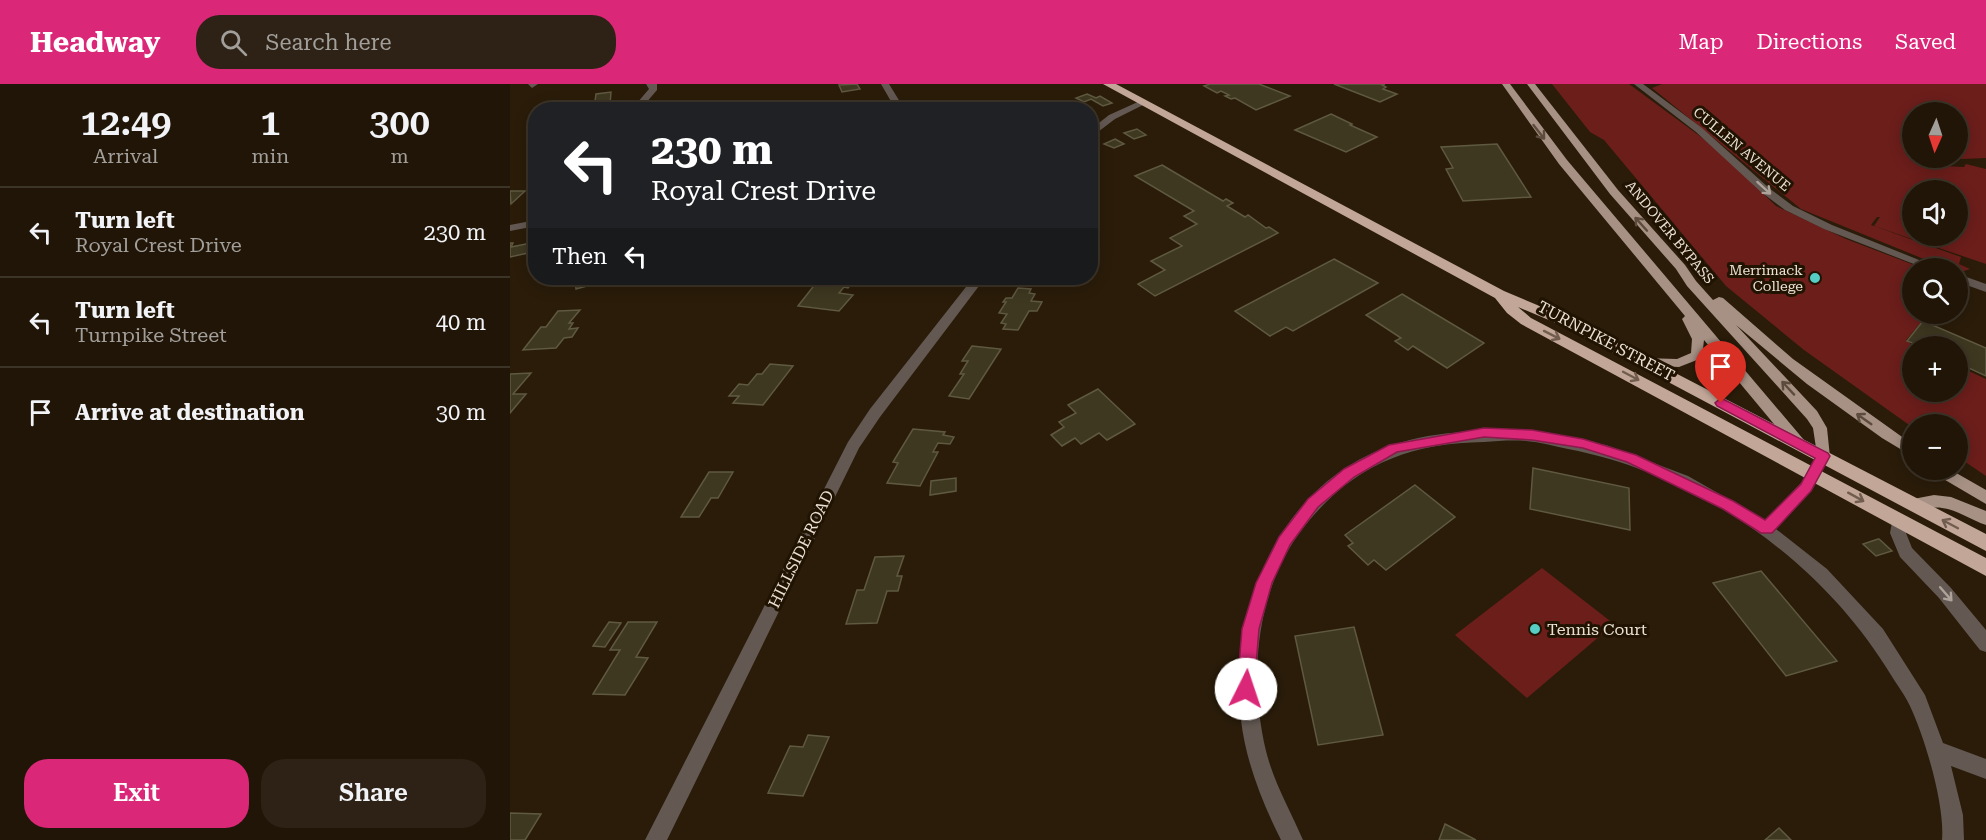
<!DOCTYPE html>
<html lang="en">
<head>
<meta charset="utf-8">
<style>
  body { margin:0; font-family:"Roboto Serif",serif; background:#2d2215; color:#f1f3f6; height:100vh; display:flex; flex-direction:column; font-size:22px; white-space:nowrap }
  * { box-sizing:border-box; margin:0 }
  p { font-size:20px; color:#a29f9b }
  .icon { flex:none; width:33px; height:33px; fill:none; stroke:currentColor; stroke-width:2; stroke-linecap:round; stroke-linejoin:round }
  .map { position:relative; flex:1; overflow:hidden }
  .sheet { display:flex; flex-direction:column; background:#201507; width:510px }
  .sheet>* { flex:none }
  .top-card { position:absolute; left:18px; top:18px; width:570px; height:183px; border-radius:24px; box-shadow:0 3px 15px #0003,0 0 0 2px #3d3428; background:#202124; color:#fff; overflow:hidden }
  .needle { width:39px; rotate:183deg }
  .buttons { position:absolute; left:1392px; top:18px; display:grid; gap:12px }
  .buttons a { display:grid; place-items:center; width:66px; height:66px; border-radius:50%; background:#201507; box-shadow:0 3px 15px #0003,0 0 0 2px #3d3428; font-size:30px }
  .pin { position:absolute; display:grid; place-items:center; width:51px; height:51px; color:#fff; margin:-62px -26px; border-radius:50% 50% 50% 0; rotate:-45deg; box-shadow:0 0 6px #0007 }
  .pin .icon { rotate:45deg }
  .me { position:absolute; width:66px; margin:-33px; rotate:4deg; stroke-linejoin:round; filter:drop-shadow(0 0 4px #0008) }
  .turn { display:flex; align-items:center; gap:21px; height:126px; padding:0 24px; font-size:27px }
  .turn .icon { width:78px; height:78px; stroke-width:2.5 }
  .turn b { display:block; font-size:42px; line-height:51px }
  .then { display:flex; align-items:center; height:57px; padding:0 24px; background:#0003; gap:12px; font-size:22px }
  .eta { display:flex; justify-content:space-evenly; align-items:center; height:102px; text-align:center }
  .eta b { font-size:36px; font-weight:600; line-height:42px }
  .button { display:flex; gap:12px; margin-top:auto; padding:12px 24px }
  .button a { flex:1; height:69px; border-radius:24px; background:#db2777; color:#fff; font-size:24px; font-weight:600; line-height:69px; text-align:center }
  .button a+a { background:#2d2215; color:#f1f3f6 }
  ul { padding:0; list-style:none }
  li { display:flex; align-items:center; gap:18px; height:90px; padding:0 24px; border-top:2px solid #3d3428 }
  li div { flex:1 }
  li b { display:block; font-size:22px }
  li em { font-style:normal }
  header { display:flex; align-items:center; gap:36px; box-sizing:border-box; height:84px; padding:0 30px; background:#db2777; color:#fff }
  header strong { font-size:28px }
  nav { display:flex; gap:33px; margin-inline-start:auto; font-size:21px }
  .search { width:420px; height:54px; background:#2d2215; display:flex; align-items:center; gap:15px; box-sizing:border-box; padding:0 21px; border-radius:24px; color:#a29f9b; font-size:22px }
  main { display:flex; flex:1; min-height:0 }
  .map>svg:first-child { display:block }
</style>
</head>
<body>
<header>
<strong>Headway</strong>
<div class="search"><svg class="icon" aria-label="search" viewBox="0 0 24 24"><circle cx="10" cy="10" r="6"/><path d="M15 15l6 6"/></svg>Search here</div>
<nav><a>Map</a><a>Directions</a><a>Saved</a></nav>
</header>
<main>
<section class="sheet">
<div class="eta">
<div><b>12:49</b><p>Arrival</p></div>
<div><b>1</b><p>min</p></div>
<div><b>300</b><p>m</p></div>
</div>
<ul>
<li><svg class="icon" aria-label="left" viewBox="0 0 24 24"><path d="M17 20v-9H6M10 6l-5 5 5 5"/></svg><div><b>Turn left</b><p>Royal Crest Drive</p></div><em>230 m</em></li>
<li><svg class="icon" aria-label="left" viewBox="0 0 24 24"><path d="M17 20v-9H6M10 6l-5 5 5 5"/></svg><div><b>Turn left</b><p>Turnpike Street</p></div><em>40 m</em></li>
<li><svg class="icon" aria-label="arrive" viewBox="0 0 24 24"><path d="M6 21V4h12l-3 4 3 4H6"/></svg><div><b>Arrive at destination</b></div><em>30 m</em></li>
</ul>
<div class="button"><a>Exit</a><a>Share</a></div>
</section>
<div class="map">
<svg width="1476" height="756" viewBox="0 0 1476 756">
  <rect width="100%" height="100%" fill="#2a1c09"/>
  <!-- green -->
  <g fill="#6c1e1b" fill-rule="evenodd">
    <polygon points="1042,0 1119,0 1206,64 1266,122 1336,155 1412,184 1402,184 1402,230 1434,230 1425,241 1413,236 1396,256 1403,262 1402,308 1448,308 1448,282 1476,295 1476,392 1448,373 1448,340 1402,340 1402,343 1294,266 1216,202 1094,56 1080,48"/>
    <path d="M1152,0H1476V74L1452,75L1445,74H1448V28H1402V74H1419L1414,81L1454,83L1456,80L1476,85V180L1364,142L1370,133H1367L1361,141L1451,173L1449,180L1460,185L1448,189V184H1436L1291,125L1142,4ZM1448,106V152H1402V106Z"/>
    <polygon points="1032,484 1104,540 1017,614 945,551"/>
  </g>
  <!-- building -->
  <g fill="#3e3821" stroke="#5f5940" stroke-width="1.5">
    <polygon points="347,0 350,5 332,8 329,1"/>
    <polygon points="700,0 749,0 780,12 746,26 725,14 721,15 715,12 719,11 711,7 707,9 694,2"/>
    <polygon points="824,0 875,0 872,1 876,3 873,5 887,10 870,18"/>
    <polygon points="101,8 100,21 84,24 86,10"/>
    <polygon points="577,10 586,14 590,12 602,19 593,22 581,15 574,18 566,14"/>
    <polygon points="197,19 210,19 206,26 190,26"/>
    <polygon points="438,19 439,21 434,22 435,25 408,25"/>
    <polygon points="821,30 842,40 840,41 867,53 836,68 785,46"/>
    <polygon points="627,45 636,51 624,55 614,49"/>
    <polygon points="605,55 614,60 604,64 594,60"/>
    <polygon points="987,60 1021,113 953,117 936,85 943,84 931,63"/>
    <polygon points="652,81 713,117 716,115 723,119 717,122 735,133 738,131 756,144 759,143 768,149 645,212 628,200 655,186 641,177 672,162 660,154 687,140 674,132 684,127 625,92"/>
    <polygon points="0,107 15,107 1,120"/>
    <polygon points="0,159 3,159 1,163 21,159 18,169 0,173"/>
    <polygon points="824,175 868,199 783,247 776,243 760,252 725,227"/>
    <polygon points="65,194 101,194 102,195 66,205"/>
    <polygon points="310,194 342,194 339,197 343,198 338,204 334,203 329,209 343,211 329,227 288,222"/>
    <polygon points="508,204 521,205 519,209 525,210 521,217 532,218 527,227 519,227 508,246 493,245 496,240 491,239 497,230 489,229 496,218 493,218 496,214 502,214"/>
    <polygon points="892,210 974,259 937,284 903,262 898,266 885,257 891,254 856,231"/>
    <polygon points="70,226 59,239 63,239 59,245 68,244 62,253 54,254 46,264 13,266 31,243 36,243 48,227"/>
    <polygon points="1413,237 1476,264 1476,292 1448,279 1448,262 1410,262 1397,257"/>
    <polygon points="462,262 491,265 459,315 439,312 454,290 450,290 458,277 452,277"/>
    <polygon points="260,280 283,282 253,321 223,319 229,312 219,312 229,300 238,301 247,290 252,290"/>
    <polygon points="21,289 3,310 16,310 0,329 0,290"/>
    <polygon points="588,305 625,340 597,356 589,349 571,360 565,354 552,362 541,351 554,343 549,338 566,329 558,321"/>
    <polygon points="403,345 435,348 433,351 444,353 440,360 428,359 423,368 428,368 410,402 377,399 388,379 383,378"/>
    <polygon points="1023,384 1119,404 1120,446 1020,425"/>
    <polygon points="199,388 223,388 208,414 201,414 189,433 171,433"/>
    <polygon points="446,394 446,407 420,411 421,397"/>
    <polygon points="905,401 945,433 876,486 864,476 858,481 838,462 843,459 835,451"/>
    <polygon points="1368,455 1369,455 1382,467 1366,472 1353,460"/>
    <polygon points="394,472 387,492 392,492 388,507 377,507 367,539 336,540 347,506 354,506 365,473"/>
    <polygon points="1251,487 1327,577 1276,592 1203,499"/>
    <polygon points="99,538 111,539 95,563 83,562"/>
    <polygon points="118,538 147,538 126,573 138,574 115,611 83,610 110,566 100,566"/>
    <polygon points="844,543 873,651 808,661 785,552"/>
    <polygon points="298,651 319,653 293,712 258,709 280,662 293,663"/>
    <polygon points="0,729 31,730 15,756 0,756"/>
    <polygon points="935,740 966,756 929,756"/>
    <polygon points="1269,744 1281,756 1255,756"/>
  </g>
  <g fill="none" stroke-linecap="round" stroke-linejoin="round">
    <!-- minor -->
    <g fill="#635852" fill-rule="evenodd">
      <polygon points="18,0 28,0 22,4"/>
      <polygon points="136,0 147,0 147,6 130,26 121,26 139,5"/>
      <polygon points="371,0 379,0 395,26 386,26"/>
      <polygon points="1124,0 1133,0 1192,44 1259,104 1283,122 1322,141 1429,184 1414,184 1314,145 1275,126 1251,108 1186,48"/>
      <polygon points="630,17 637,19 605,35 580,54 580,46 599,31"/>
      <polygon points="259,20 264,23 262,26 253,26"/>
      <polygon points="26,136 26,142 0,147 0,141"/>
      <polygon points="1448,190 1476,200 1476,208 1448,198"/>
      <polygon points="463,194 475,194 370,333 349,364 157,756 135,756 338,358 360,325"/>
      <path d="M1018,346L1096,361L1178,392L1255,436L1291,399L1299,386H1309L1312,390L1301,407L1266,445L1317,485L1373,545L1415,611L1433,659L1476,675V695L1441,682L1453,731L1454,756H1432C1435,721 1415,654 1400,622C1395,611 1387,601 1381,591C1312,477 1189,390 1058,365C1044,362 1030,358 1016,357C1002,356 988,357 974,358C894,359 836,385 788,451C745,512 739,596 756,667C764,699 780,726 793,756H771C752,718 736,678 731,636C718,528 767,404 875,364C921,346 969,347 1018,346Z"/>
      <polygon points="1389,431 1395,433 1397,437 1396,449 1402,464 1441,504 1476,546 1476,568 1470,566 1429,514 1390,473 1380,449 1383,433"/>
    </g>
    <!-- major -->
    <g fill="#a79185" fill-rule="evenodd">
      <polygon points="992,0 1000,0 1057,76 1294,356 1296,360 1294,364 1284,364 1194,256 1192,274 1169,283 1128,281 1126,278 1133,274 1167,275 1181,269 1182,255 1172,235 1175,232 1049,80"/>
      <polygon points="1017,0 1025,0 1108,106 1175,181 1186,197 1203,216 1209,213 1213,214 1283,275 1402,360 1402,372 1372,354 1297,300 1226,241 1307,327 1317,344 1320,373 1318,377 1308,377 1303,344 1297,335 1177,202 1166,185 1100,110"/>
      <polygon points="1422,386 1441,386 1476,406 1476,420 1425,390"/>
      <path d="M1424,411L1441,413L1476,427V441C1461,436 1448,426 1432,424C1420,422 1409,428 1398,424L1396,420L1398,416Z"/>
    </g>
    <!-- highway -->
    <polygon fill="#c2a799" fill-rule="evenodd" points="593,0 606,0 994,207 1063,236 1476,450 1476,467 1053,242 1008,223 1021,234 1476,474 1476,492 1011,240 997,229 985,214"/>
  </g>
  <!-- one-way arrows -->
  <defs><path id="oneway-shaft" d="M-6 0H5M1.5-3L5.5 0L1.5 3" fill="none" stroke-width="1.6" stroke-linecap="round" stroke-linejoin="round" transform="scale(1.5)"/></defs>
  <g stroke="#5d4c3d">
    <use href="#oneway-shaft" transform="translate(1029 48) rotate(52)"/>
    <use href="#oneway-shaft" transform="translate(1131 140) rotate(-132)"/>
    <use href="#oneway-shaft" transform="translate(1278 304) rotate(-133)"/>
    <use href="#oneway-shaft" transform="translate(1354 335) rotate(-145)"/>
  </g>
  <g stroke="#ada39a">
    <use href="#oneway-shaft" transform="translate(1254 104) rotate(42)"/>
    <use href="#oneway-shaft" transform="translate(1436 510) rotate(49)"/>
  </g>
  <g stroke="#715d4e">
    <use href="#oneway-shaft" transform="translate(1042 251) rotate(27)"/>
    <use href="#oneway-shaft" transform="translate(1121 292) rotate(28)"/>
    <use href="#oneway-shaft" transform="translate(1346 413) rotate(29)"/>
    <use href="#oneway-shaft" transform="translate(1440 440) rotate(-152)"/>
  </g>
  <!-- route -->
  <polygon fill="#db2777" stroke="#8e194d" stroke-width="1.5" points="1211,314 1318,369 1320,372 1301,407 1262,449 1251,449 1213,425 1117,378 1073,364 1022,356 974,353 887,368 844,393 808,423 780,461 762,499 749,545 744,605 742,611 736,613 730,611 727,605 732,545 746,499 769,453 798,415 834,385 879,361 974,344 1022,346 1073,355 1126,371 1223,417 1255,436 1291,400 1305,374 1207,322 1205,319"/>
  <!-- markers -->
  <g fill="#56cec3" stroke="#201302" stroke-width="2">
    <circle cx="1305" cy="194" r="6"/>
    <circle cx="1025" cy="545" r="6"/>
  </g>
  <g text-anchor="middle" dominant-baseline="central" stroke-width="6" stroke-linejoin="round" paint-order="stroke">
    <!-- far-street labels -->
    <g font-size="14" fill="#eae0d4" stroke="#201302">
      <text transform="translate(1232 65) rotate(40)">CULLEN AVENUE</text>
      <text transform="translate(1160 148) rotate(50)">ANDOVER BYPASS</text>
    </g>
    <!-- far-poi labels -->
    <g font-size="14" fill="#eae0d4" stroke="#201302" text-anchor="end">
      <text x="1293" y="186">Merrimack<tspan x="1293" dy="16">College</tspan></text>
    </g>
    <!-- street labels -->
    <g font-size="16" fill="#eae0d4" stroke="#201302">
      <text transform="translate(1096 257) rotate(28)">TURNPIKE STREET</text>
      <text transform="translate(291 465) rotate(-64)">HILLSIDE ROAD</text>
    </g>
    <!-- poi labels -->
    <g font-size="16" fill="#eae0d4" stroke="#201302" text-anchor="start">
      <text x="1037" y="545">Tennis Court</text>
    </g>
  </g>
</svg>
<div class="buttons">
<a><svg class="needle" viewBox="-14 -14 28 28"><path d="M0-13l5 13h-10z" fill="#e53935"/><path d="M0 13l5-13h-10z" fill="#a29f9b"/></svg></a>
<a><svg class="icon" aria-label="sound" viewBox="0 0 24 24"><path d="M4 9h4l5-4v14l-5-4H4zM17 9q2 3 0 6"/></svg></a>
<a><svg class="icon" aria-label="search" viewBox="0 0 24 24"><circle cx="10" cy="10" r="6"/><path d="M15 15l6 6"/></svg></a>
<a>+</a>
<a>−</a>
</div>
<div class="pin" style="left:1211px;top:319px;background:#d93025"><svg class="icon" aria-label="arrive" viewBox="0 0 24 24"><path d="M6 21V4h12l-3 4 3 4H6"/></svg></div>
<svg class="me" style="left:736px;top:605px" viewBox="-20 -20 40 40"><circle r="19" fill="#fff"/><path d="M0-13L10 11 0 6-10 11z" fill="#db2777"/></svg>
<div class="top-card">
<div class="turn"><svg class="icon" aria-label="left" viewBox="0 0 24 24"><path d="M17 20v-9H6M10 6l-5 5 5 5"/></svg><div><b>230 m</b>Royal Crest Drive</div></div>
<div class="then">Then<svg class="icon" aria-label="left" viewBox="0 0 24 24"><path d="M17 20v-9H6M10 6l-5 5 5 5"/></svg></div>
</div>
</div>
</main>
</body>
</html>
